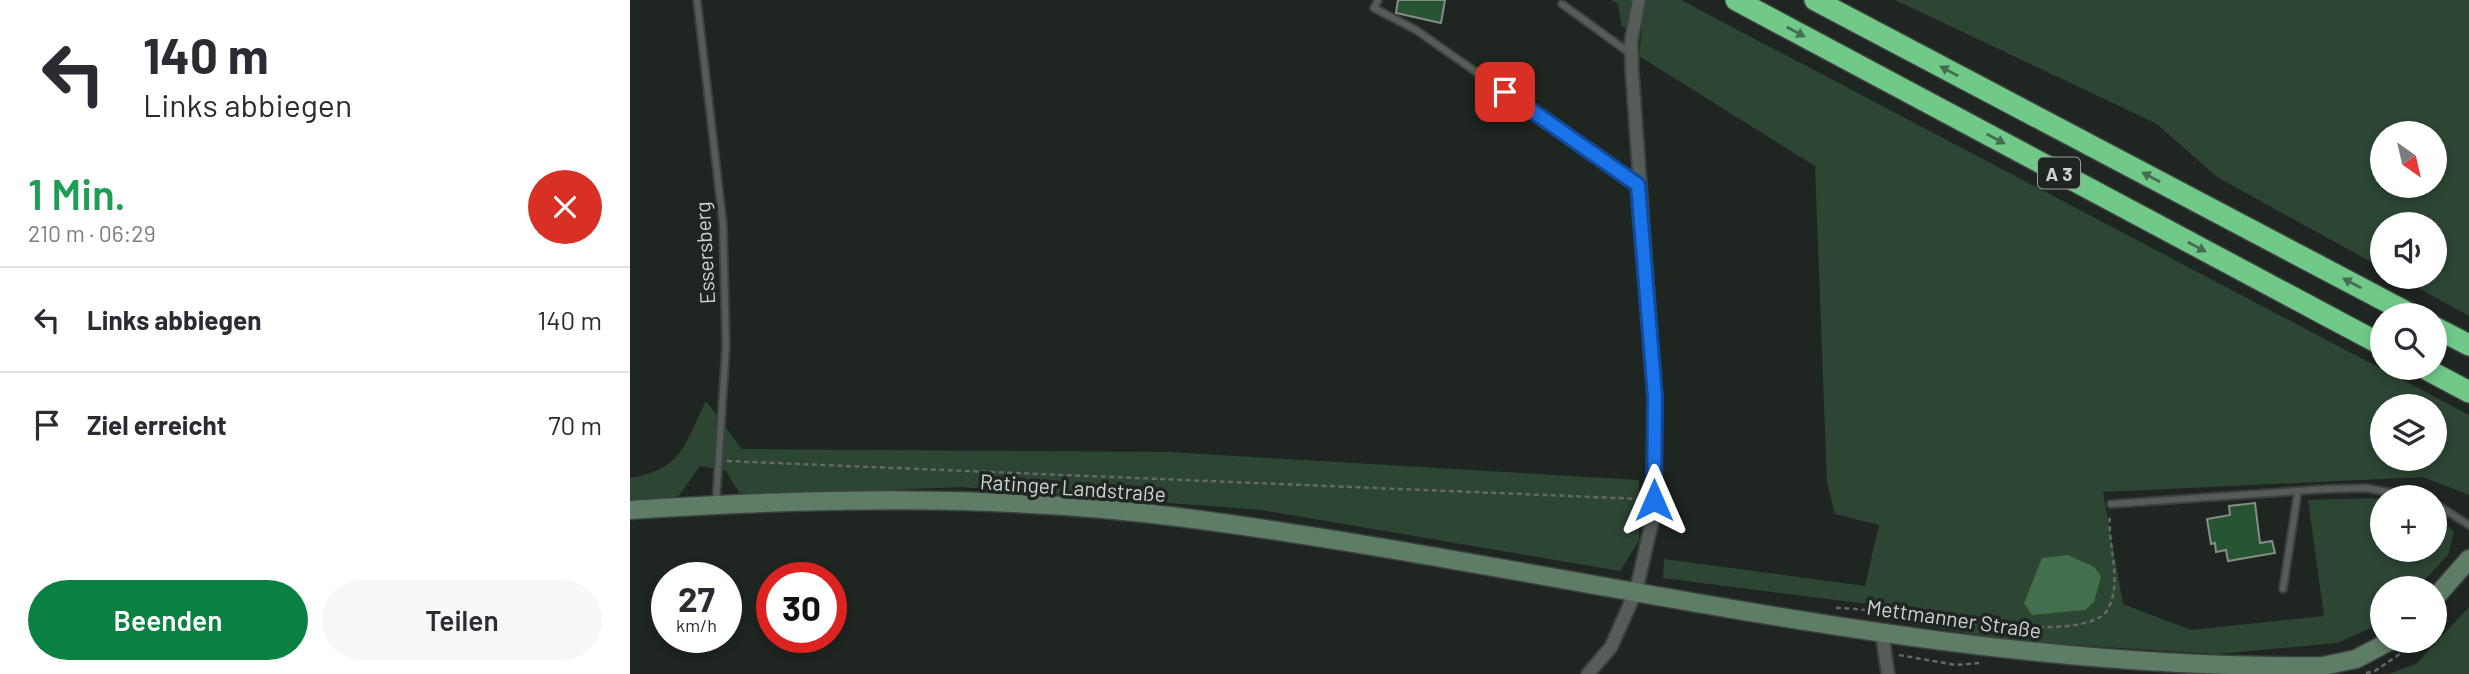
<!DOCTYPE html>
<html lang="de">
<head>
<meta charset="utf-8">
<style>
  body { margin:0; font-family:Barlow,sans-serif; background:#f7f7f7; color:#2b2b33; height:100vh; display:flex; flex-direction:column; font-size:26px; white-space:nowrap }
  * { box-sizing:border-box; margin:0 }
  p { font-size:23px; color:#7c7c81 }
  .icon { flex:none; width:38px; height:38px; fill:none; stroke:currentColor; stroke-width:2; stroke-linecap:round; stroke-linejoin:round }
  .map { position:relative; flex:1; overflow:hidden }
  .side { display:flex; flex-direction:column; background:#fff; width:630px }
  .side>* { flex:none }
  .banner { background:#fff; color:#2b2b33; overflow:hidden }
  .needle { width:46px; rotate:146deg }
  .buttons { position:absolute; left:1740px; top:121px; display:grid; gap:14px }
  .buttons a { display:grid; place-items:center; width:77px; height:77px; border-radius:50%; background:#fff; box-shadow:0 4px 10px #0003; font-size:35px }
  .speed { position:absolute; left:21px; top:562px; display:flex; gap:14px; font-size:35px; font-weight:700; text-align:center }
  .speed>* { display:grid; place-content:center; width:91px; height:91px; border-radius:50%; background:#fff; box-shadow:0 4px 10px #0003; line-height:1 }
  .speed small { font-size:18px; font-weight:400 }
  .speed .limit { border:10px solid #d22; background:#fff; color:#111 }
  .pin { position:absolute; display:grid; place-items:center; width:60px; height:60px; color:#fff; margin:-30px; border-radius:14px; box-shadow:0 4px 10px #0006 }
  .me { position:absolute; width:77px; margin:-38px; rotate:0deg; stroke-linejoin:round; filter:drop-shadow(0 0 5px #0008) }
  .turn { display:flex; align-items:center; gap:24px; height:147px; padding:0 28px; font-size:32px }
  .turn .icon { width:91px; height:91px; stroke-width:2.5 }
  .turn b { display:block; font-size:49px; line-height:60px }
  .round { display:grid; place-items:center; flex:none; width:74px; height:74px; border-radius:37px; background:#f7f7f7 }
  .head { display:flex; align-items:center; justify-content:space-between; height:119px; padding:0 28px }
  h1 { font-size:42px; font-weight:600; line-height:52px; color:#1e9e55 }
  .action { display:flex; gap:14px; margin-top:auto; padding:14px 28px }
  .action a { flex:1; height:80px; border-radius:42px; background:#0b8043; color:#fff; font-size:28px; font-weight:600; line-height:80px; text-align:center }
  .action a+a { background:#f7f7f7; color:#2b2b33 }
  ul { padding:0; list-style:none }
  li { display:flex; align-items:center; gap:21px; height:105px; padding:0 28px; border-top:2px solid #e1e1e2 }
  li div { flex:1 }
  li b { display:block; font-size:26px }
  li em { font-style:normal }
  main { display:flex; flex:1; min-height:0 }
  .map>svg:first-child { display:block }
</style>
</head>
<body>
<main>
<section class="side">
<div class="banner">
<div class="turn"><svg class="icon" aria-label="left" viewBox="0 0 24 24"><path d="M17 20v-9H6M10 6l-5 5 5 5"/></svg><div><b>140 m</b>Links abbiegen</div></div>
</div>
<div class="head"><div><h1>1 Min.</h1><p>210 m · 06:29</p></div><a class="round" style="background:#d93025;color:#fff"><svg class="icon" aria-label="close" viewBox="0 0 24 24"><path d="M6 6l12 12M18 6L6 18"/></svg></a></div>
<ul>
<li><svg class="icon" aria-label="left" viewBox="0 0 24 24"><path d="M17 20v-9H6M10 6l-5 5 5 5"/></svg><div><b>Links abbiegen</b></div><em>140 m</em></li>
<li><svg class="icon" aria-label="arrive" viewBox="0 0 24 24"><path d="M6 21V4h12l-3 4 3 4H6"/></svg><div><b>Ziel erreicht</b></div><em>70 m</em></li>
</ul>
<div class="action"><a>Beenden</a><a>Teilen</a></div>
</section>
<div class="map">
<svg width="1839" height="674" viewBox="0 0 1839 674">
  <rect width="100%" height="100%" fill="#1f2521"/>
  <!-- green -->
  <g fill="#2c4633" fill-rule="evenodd">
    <path d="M981,0H1051L1839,415V495L1793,477L1473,492L1493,604L1561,630L1694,616L1678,500L1752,498V550H1804V513L1824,532L1818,555L1787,588H1752V623L1707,643L1587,654L1392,642L1262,621L1253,606L1033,578L1034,559L1235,586L1249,525L1205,514L1197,482L1185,166L1009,56L1012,30L992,27L988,4ZM1752,406H1804V458H1752Z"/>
    <path d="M1265,0H1839V316L1768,277L1804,276V224H1752V268L1587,177L1527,124ZM1752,133H1804V186H1752Z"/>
    <path d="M76,401L112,449L539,452L1009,480V541L990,571L631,510L331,487L111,496L96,471L70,466L47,498L0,500V478C53,469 54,445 76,401Z"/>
    <polygon points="1839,607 1839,674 1758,674 1786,664"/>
  </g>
  <!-- water -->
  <polygon fill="#42704e" points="1438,555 1464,567 1471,576 1464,602 1455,610 1402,615 1394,603 1412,558"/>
  <!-- building -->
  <g fill="#275534" stroke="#868d87" stroke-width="2">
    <polygon points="768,0 815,0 811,23 766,13"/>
    <polygon points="1625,503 1630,543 1642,541 1645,553 1598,561 1596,550 1586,552 1585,543 1581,544 1577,519 1600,515 1599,506"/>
  </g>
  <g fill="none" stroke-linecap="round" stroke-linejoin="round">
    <defs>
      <g id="lane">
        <polyline points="67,0 93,224 96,346 86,502"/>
        <polyline points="748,0 744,8 786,30 1008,185"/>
        <polyline points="932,4 1001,54"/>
        <polyline points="1804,503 1839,525"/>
        <polyline points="1481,504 1696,489 1736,488 1786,497"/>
        <polyline points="1653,589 1668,491"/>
      </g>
      <g id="street">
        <polyline points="1252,633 1258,674"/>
        <polyline points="958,674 981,647 1006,591 1024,513 1025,397 1002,71 1001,42 1009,0"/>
      </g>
      <g id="secondary">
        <path d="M0,510C182,498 366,494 548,517C930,566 1306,671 1693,666L1726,659L1762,640"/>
        <polyline points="1804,599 1839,559"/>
      </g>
      <g id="highway">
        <polyline points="1106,0 1752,345"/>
        <polyline points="1185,0 1782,315"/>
        <polyline points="1804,327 1839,345"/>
        <polyline points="1794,368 1839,392"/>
      </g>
    </defs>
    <!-- lane casing -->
    <use href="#lane" stroke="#3c413d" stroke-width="10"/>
    <!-- street casing -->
    <use href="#street" stroke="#3c413d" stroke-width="16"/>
    <!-- secondary casing -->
    <use href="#secondary" stroke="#3c413d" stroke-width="21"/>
    <!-- highway casing -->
    <use href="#highway" stroke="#3c413d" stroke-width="24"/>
    <!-- path -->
    <g stroke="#646966" stroke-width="2.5" stroke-dasharray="5 3.5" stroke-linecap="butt">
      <polyline points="97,461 1011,499"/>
      <path d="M1206,608C1252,607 1455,651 1478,609C1493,581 1477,544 1480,514"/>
      <polyline points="1804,625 1813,614"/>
      <polyline points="1269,655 1326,665 1349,663"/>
      <polyline points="1736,673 1745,671 1790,640"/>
    </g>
    <!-- lane -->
    <use href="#lane" stroke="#565c57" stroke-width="6"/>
    <!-- street -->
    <use href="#street" stroke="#565c57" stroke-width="12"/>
    <!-- secondary -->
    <use href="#secondary" stroke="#5e7d66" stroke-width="18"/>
    <!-- highway -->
    <use href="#highway" stroke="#70c989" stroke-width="21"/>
  </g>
  <!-- one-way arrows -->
  <defs><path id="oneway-solid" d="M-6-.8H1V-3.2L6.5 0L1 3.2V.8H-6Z" transform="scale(1.75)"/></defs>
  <g fill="#436f50">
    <use href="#oneway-solid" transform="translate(1166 32) rotate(28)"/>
    <use href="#oneway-solid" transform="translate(1319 71) rotate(-152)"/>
    <use href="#oneway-solid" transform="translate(1366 139) rotate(28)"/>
    <use href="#oneway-solid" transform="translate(1521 177) rotate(-152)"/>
    <use href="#oneway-solid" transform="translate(1567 247) rotate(28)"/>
    <use href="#oneway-solid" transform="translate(1722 283) rotate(-152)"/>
  </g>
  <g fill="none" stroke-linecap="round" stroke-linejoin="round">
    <defs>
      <polyline id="route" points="875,92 1008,185 1025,397 1024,500"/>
    </defs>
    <!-- route casing -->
    <use href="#route" stroke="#114b97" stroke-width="18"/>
    <!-- route -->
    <use href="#route" stroke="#1a73e8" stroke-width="12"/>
  </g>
  <g text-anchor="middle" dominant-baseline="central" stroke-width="7" stroke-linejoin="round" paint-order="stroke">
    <!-- shield labels -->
    <rect fill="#1f2521" stroke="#9a9f9c" stroke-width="2" x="1408" y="157.5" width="42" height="31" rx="5"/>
    <g font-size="19" font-weight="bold" fill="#cfd3d0">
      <text x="1429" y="173">A 3</text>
    </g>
    <!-- street labels -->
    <g font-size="21" fill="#cfd3d0" stroke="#1f2521">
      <text transform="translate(74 253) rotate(-93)">Essersberg</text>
      <text transform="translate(443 487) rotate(4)">Ratinger Landstraße</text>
      <text transform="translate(1324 618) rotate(8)">Mettmanner Straße</text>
    </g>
  </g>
</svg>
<div class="buttons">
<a><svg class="needle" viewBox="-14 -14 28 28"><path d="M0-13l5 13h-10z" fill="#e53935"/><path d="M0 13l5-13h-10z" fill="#7c7c81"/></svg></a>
<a><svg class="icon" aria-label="sound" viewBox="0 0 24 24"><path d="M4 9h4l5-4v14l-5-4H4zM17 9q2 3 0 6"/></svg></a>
<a><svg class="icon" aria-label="search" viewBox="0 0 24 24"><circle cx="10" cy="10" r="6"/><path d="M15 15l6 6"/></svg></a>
<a><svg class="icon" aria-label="layers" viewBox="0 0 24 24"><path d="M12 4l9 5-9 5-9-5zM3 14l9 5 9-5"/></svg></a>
<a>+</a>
<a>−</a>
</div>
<div class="speed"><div>27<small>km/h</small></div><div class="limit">30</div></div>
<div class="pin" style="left:875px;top:92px;background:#d93025"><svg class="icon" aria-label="arrive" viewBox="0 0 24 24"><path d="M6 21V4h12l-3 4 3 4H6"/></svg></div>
<svg class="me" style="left:1024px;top:500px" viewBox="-20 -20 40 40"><path d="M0-17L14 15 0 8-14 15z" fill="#1a73e8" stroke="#fff" stroke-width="4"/></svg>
</div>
</main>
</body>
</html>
